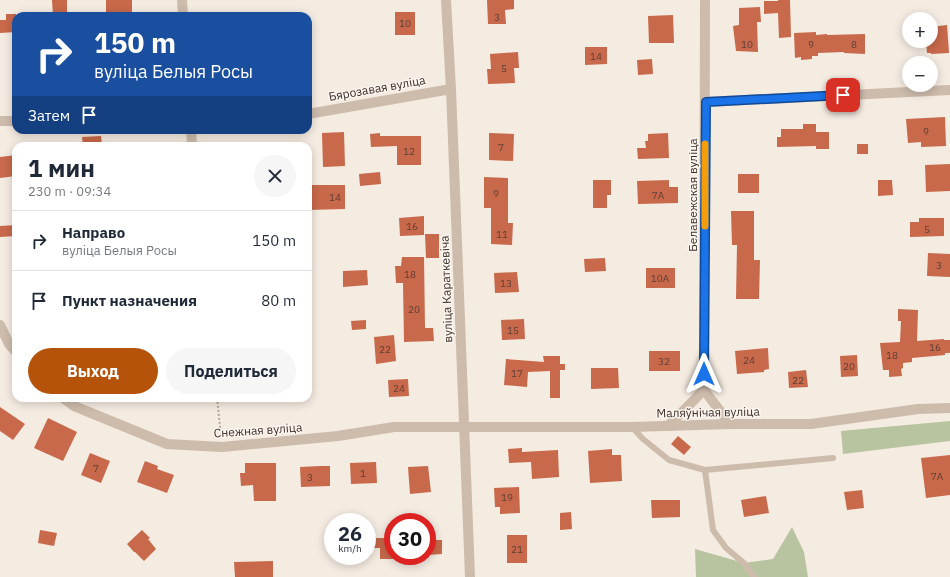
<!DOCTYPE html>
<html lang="ru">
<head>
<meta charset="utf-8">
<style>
  body { margin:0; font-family:"IBM Plex Sans",sans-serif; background:#f6f6f7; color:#1f2937; height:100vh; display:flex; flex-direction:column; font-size:15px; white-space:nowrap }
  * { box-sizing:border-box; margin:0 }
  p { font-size:13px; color:#747a83 }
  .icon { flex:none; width:22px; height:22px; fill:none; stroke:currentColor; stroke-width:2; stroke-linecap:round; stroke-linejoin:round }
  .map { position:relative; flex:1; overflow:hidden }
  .panel { position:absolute; left:12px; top:142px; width:300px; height:260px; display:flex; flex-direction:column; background:#fff; border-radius:12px; box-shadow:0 2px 10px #0003 }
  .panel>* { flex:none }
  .hud { position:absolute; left:12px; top:12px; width:300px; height:122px; border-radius:12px; box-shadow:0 2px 10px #0003; background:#1a4fa0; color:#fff; overflow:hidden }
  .fabs { position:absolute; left:902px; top:12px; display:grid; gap:8px }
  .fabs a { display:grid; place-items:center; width:36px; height:36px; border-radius:50%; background:#fff; box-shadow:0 2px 10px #0003; font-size:20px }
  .speed { position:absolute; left:324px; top:513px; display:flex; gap:8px; font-size:20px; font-weight:700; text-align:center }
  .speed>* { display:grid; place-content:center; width:52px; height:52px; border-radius:50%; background:#fff; box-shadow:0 2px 10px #0003; line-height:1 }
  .speed small { font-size:10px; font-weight:400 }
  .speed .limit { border:6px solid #d22; background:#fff; color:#111 }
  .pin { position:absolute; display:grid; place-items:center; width:34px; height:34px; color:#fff; margin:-17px; border-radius:8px; box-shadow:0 2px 6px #0006 }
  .me { position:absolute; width:44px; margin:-22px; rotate:0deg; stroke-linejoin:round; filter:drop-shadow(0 0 3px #0008) }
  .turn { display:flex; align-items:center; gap:14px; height:84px; padding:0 16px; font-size:18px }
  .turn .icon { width:52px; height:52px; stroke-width:2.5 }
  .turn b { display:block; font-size:28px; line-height:34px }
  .then { display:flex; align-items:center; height:38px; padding:0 16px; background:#0003; gap:8px; font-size:15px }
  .round { display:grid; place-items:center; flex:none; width:42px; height:42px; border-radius:21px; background:#f6f6f7 }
  .headline { display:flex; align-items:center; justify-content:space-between; height:68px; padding:0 16px }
  h1 { font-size:24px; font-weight:800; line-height:30px }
  .button { display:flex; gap:8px; margin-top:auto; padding:8px 16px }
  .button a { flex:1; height:46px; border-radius:24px; background:#b45309; color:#fff; font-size:16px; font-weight:800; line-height:46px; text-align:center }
  .button a+a { background:#f6f6f7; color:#1f2937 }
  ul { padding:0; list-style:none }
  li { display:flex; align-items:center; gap:12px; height:60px; padding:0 16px; border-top:1px solid #e0e1e3 }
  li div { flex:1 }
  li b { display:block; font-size:15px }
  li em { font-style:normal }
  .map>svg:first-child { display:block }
</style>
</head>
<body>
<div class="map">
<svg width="950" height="577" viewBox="0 0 950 577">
  <rect width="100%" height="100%" fill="#f4ebe1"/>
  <!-- green -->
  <g fill="#b8c4a0">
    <polygon points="950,421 950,441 843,454 841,431"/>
    <polygon points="792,527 804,552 808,577 696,577 695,549 744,563 773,559"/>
  </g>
  <!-- building -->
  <g fill="#c8694b">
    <polygon points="52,0 67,0 67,16 53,16"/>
    <rect x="106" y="0" width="26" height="16"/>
    <polygon points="487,0 514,0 514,9 505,10 506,24 488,24"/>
    <polygon points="778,0 790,0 791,37 779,38 778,13 764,14 764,1 778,1"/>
    <polygon points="760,7 761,22 757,22 758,52 736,51 733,26 739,25 739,8"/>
    <rect x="395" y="12" width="20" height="23"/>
    <polygon points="6,14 16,14 16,32 0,33 0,20 6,20"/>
    <polygon points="673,15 674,43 649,43 648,16"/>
    <polygon points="947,25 949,53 931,54 931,53 927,53 926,41 931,41 931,27"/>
    <polygon points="816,32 816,35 827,34 827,35 865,34 865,54 844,53 844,52 818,53 818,56 812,56 812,59 801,60 801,57 795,58 794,33"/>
    <polygon points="585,47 607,47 607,64 585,65"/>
    <polygon points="518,52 519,68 514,68 515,83 488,84 487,69 491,69 490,54"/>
    <polygon points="652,59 653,74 638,75 637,60"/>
    <polygon points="945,117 946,146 921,147 921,142 908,143 906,119"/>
    <polygon points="803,124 816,124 816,132 829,132 829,149 816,149 816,146 777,147 777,137 781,137 781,129 803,129"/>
    <polygon points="344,132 345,166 323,167 322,133"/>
    <polygon points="380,133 380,136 421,136 421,165 397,165 397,146 371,147 370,134"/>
    <polygon points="489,133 514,134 513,161 489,160"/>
    <polygon points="668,133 669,158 638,159 637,148 646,148 645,141 648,141 648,134"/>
    <polygon points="101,136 102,146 83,146 82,137"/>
    <rect x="857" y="144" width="11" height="10"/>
    <polygon points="16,155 16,176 0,178 0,157"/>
    <polygon points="950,164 950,191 926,192 925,165"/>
    <polygon points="380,172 381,184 360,186 359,174"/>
    <rect x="738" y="174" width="21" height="19"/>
    <polygon points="484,177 508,178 508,223 513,223 512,245 491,244 491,208 484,208"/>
    <polygon points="593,180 611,180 611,195 607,195 607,208 593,208"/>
    <polygon points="669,180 669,187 678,187 678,203 638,204 637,181"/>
    <polygon points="878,180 892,180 893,195 878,196"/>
    <polygon points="308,185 345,185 345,209 308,210"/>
    <polygon points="731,211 754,211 754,260 760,260 759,299 736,299 737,245 732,245"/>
    <polygon points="424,216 424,235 400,236 399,218"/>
    <polygon points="919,218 944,218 944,236 910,237 910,222 919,222"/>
    <polygon points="16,225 16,236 0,237 0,226"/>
    <polygon points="425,234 439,234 439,258 426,258"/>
    <polygon points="928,253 950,254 950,277 927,276"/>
    <polygon points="402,257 424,257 425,328 433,328 434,341 404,342 403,283 396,283 395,266 401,266"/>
    <polygon points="605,258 606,271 585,272 584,259"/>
    <rect x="646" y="268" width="29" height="20"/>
    <polygon points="367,270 368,285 343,287 343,271"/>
    <polygon points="517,272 519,292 495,293 494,273"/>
    <polygon points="898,309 918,310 917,341 944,339 944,340 950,340 950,353 945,353 945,355 912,358 912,362 903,363 903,368 901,369 902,376 889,377 889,370 883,370 880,343 900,342 901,321 898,321"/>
    <polygon points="524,319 525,339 502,340 501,320"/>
    <polygon points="366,320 366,329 352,330 351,321"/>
    <polygon points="394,335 396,361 376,364 374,337"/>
    <polygon points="768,348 769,369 764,370 764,372 737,374 735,351"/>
    <rect x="649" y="351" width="31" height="20"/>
    <polygon points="857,355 858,376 841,377 840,356"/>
    <polygon points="543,356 560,356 560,364 565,364 565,370 560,370 560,398 550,398 550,371 528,372 527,387 504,385 506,359 544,362"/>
    <polygon points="591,368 618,368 619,388 591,389"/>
    <polygon points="806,370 808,387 789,388 788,372"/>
    <polygon points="408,379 409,396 389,397 388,380"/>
    <polygon points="0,407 25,424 13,440 0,431"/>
    <polygon points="48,418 77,432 63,461 34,448"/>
    <polygon points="678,436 691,447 684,455 671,444"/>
    <polygon points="522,448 522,452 558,450 559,477 532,479 531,462 509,463 508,449"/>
    <polygon points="612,449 612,455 621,455 622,481 590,483 588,451"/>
    <polygon points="90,453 110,461 101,483 81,475"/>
    <polygon points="950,455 950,495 926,498 921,458"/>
    <polygon points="145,461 158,466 157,469 174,475 167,493 137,482"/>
    <polygon points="376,462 377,483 351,484 350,463"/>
    <polygon points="245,463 276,463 276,501 254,501 253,485 241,486 240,473 245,473"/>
    <polygon points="320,466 330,466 330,486 301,487 300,467"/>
    <polygon points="428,466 431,492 410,494 408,467"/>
    <polygon points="519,487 520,513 500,514 500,507 495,507 494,488"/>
    <polygon points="862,490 864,508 847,510 844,492"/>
    <polygon points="766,496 769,513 744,517 741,500"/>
    <polygon points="651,500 680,500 680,517 652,518"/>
    <polygon points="571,512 572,529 560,530 560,513"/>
    <polygon points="40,530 57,533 54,546 38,543"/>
    <polygon points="142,530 150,538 148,539 156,549 144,561 135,552 134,552 127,544"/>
    <rect x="507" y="535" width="20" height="28"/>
    <polygon points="376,536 376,538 393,538 393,559 380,559 380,548 367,548 367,537"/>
    <polygon points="427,540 442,540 442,554 427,555"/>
    <polygon points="273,561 273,577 235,577 234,562"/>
  </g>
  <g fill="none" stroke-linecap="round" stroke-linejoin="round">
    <!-- path -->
    <polyline stroke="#b9a596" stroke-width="2" stroke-dasharray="2 2" stroke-linecap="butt" points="217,398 221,436"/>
    <!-- lane -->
    <g stroke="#cdbbac" stroke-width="6">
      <polyline points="632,427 643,439 669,460 705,470 833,458"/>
      <polyline points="705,470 713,530 726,548 744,563 754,577"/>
    </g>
    <!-- street -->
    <g stroke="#cdbbac" stroke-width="10">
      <polyline points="182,0 183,16"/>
      <polyline points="446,0 451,89 470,577"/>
      <polyline points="705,102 950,90"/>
      <polyline points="308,114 451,89"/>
      <polyline points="0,121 16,121"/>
      <polyline points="191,130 192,146"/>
      <polyline points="0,325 9,344 16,352"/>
      <polyline points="704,390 730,424"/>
      <polyline points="63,398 74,406 167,444 222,447 338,436 394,427 632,427 730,424 811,424 918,409 950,408"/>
      <polyline points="668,426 704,390 705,0"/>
    </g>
  </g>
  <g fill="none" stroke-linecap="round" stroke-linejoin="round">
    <defs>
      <polyline id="route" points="704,374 706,102 843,95"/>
    </defs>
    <!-- route casing -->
    <use href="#route" stroke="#114b97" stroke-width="10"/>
    <!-- route -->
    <use href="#route" stroke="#1a73e8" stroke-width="7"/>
    <!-- slow -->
    <polyline stroke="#f59e0b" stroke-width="7" points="705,226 705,144"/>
  </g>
  <g text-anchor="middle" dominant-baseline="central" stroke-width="3" stroke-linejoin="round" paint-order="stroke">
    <!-- number labels -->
    <g font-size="10" fill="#5e3e33">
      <text x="497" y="17">3</text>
      <text x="405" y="23">10</text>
      <text x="747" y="44">10</text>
      <text x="811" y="44">9</text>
      <text x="854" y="44">8</text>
      <text x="596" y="56">14</text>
      <text x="504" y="68">5</text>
      <text x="926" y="131">9</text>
      <text x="501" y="147">7</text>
      <text x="409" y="151">12</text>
      <text x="496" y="193">9</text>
      <text x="658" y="195">7А</text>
      <text x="335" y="197">14</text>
      <text x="412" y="226">16</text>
      <text x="927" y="229">5</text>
      <text x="502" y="234">11</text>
      <text x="939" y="265">3</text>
      <text x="410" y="274">18</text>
      <text x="660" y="278">10А</text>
      <text x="506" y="283">13</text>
      <text x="414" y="309">20</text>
      <text x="513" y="330">15</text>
      <text x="935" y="347">16</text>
      <text x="385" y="349">22</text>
      <text x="892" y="355">18</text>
      <text x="749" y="360">24</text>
      <text x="664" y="361">32</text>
      <text x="849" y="366">20</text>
      <text x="517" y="373">17</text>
      <text x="798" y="380">22</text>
      <text x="399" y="388">24</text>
      <text x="96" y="468">7</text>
      <text x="363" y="473">1</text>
      <text x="937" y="476">7А</text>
      <text x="310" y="477">3</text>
      <text x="507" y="497">19</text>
      <text x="517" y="549">21</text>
    </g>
    <!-- street labels -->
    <g font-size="12" fill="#3b302b" stroke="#fbf5ee">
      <text transform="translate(377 88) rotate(-10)">Бярозавая вуліца</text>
      <text transform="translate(692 195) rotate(-90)">Белавежская вуліца</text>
      <text transform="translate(446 289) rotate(-92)">вуліца Караткевіча</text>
      <text transform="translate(708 412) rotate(-1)">Маляўнічая вуліца</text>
      <text transform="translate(258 430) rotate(-4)">Снежная вуліца</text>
    </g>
  </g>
</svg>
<div class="fabs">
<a>+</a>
<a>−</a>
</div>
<div class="speed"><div>26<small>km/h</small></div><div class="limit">30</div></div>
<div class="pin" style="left:843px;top:95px;background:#d93025"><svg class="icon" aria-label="arrive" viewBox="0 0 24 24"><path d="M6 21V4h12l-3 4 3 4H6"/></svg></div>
<svg class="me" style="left:704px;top:374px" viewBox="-20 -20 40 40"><path d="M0-17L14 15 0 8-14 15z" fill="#1a73e8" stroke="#fff" stroke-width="4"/></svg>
<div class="hud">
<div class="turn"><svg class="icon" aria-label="right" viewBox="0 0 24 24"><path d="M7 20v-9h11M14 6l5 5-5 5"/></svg><div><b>150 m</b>вуліца Белыя Росы</div></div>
<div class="then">Затем<svg class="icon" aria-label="arrive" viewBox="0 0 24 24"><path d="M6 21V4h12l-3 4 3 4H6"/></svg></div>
</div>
<section class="panel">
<div class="headline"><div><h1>1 мин</h1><p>230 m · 09:34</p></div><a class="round"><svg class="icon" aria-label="close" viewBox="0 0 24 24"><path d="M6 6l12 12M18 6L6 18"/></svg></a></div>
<ul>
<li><svg class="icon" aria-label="right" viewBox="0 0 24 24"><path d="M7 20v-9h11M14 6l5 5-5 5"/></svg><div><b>Направо</b><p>вуліца Белыя Росы</p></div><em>150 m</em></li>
<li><svg class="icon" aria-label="arrive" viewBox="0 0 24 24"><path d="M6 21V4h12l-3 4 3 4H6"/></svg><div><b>Пункт назначения</b></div><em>80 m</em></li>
</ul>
<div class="button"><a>Выход</a><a>Поделиться</a></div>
</section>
</div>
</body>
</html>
